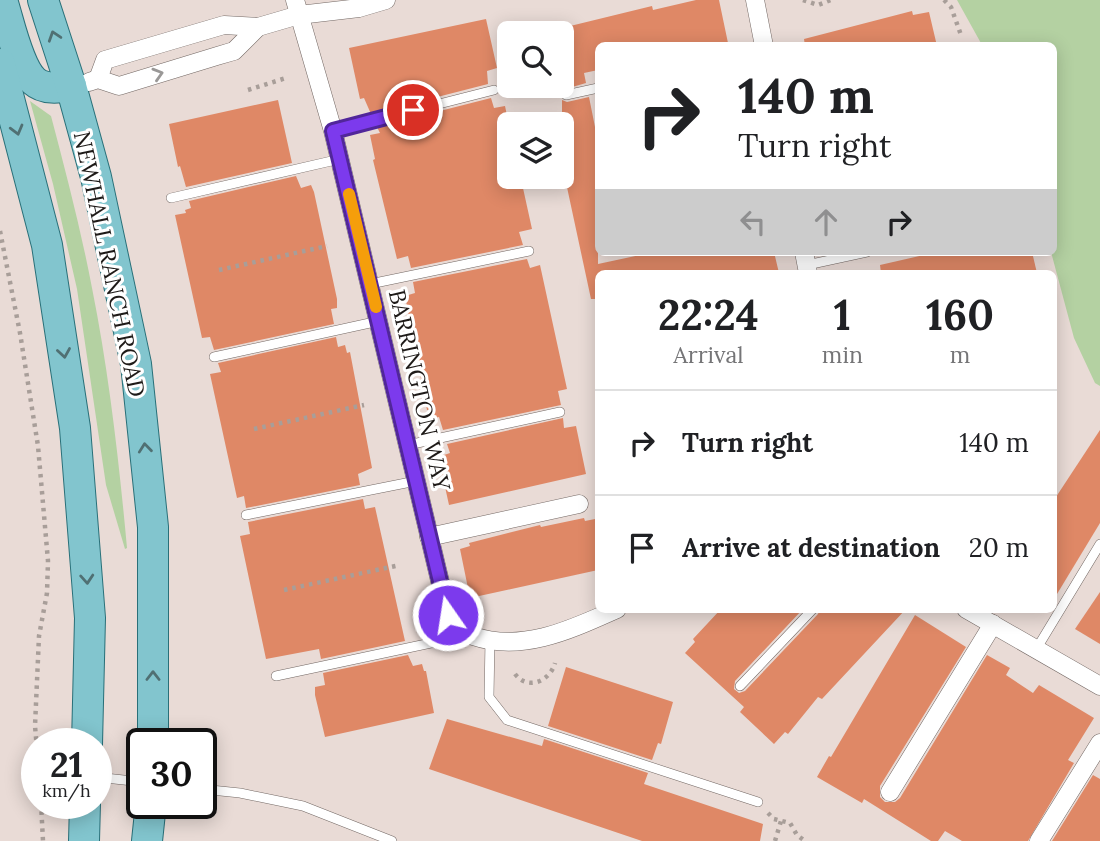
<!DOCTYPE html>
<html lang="en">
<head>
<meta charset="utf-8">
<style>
  body { margin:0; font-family:Lora,serif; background:#f2f2f2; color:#202124; height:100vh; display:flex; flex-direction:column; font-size:26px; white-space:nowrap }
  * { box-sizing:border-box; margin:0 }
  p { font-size:23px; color:#757577 }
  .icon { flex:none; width:38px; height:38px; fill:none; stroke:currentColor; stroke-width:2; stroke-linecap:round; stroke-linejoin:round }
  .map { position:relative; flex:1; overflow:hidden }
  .details { position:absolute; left:595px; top:270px; width:462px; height:343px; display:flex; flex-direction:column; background:#fff; border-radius:10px; box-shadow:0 4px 18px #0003 }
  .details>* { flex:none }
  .guide { position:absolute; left:595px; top:42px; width:462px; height:214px; border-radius:10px; box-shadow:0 4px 18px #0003; background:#fff; color:#202124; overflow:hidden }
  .buttons { position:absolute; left:497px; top:21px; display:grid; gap:14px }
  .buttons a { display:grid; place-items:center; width:77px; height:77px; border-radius:10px; background:#fff; box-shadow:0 4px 18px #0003; font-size:35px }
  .speed { position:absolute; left:21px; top:728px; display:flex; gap:14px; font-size:35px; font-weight:700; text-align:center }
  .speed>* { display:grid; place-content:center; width:91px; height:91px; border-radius:50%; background:#fff; box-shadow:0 4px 18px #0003; line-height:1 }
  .speed small { font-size:18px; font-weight:400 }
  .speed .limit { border:4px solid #111; border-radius:10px; background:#fff; color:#111 }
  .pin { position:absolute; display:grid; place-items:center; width:60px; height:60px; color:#fff; margin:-30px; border:4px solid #fff; border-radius:50%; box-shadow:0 2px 7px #0007 }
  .me { position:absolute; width:77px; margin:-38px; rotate:347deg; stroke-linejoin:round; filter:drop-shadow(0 0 5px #0008) }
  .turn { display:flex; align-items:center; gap:24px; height:147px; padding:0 28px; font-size:32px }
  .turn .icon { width:91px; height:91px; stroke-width:2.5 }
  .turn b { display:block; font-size:49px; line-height:60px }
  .lanes { display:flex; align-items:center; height:66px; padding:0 28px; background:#0003; justify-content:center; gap:35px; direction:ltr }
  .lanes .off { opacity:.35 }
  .eta { display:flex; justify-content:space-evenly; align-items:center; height:119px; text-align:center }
  .eta b { font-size:42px; font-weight:700; line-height:49px }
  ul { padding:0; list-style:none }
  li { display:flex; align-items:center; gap:21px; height:105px; padding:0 28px; border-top:2px solid #e0e0e0 }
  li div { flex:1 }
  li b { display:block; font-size:26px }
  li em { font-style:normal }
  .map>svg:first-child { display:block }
</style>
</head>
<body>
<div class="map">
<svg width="1100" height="841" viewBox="0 0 1100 841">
  <rect width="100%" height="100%" fill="#e9dbd6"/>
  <!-- green -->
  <g fill="#b4d1a2">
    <polygon points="957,0 1100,0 1100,386 1095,383 1074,338 1051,252 1054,252 1054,46 982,45"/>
    <path d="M30,101L51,116C66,173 81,230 92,288C109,373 119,461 127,548L125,549L106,485L77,289L53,184Z"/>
  </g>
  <!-- building -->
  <g fill="#df8866">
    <polygon points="696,0 719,0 728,43 717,46 598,46 598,70 584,73 586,83 562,90 562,28 652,6 653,10"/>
    <polygon points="912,11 913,15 929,12 937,46 805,46 804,39"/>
    <polygon points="486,19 497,68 487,71 488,84 371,114 364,98 360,99 349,48"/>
    <polygon points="589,97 598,142 598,264 654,252 774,252 779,273 598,273 598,299 591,299 562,164 562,100 567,102"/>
    <polygon points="491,98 494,108 505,106 509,125 509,180 521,179 532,229 519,232 523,245 411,268 408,256 397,259 373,160 375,159 370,135 380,133 377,127"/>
    <polygon points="278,100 292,163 186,187 180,166 178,167 169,124"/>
    <polygon points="296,176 301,188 311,185 314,192 337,299 337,308 331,309 334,324 214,350 210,337 202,338 175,215 186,213 185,210 191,208 189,201"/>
    <polygon points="937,252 1032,252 1037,273 881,273 880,265"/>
    <polygon points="527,259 530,268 540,265 567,389 558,391 561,405 443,430 439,417 431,419 430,410 427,410 405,296 415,293 413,282"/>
    <polygon points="336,337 338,347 345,345 347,353 350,352 372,468 358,474 360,485 246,508 244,496 237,498 210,374 221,372 218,363"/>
    <polygon points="563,418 564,428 576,426 586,474 449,505 440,464 442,463 441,456 450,453 447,444"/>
    <polygon points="1100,430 1100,523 1054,599 1054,500"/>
    <polygon points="363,499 365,509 375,507 405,641 321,659 319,649 266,659 240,536 250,534 248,522"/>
    <polygon points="584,518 585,521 595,519 598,533 598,570 470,598 460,549 470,546 469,543 540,525 541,527"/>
    <polygon points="1100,592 1100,644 1075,629"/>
    <polygon points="721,609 803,609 735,681 734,689 739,693 745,691 818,614 820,609 906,609 822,699 818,697 788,734 785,732 774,744 740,712 744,707 685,653 695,642 693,639"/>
    <polygon points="915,615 966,647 880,786 880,797 885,802 895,802 900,798 987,655 1010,668 1006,675 1033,693 1039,685 1094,718 1068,760 1074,763 1028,841 962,841 945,831 938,841 931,841 864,799 862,803 817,777 829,756 831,757"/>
    <polygon points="408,655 413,666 422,664 424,671 426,671 434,713 325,737 315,695 315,687 325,685 323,673"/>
    <polygon points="566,667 673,702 661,744 658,743 652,760 548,726"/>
    <polygon points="447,719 542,746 544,739 648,773 644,784 763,824 760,841 642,841 429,769"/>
    <polygon points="1093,775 1100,779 1100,841 1052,841"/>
  </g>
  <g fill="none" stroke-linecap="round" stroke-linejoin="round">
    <defs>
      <g id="service">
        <polyline points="566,95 598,88"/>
        <polyline points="333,131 494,90"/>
        <polyline points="171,198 340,159"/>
        <polyline points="807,265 867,252"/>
        <polyline points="370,284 529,251"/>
        <polyline points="214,357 379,321"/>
        <polyline points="408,445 560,412"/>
        <polyline points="246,515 416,481"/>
        <polyline points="490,639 489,697 507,720 758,802"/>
        <polyline points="1037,648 1100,544"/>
        <polyline points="276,676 431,643 459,624"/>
        <polyline points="740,686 813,609"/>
        <polyline points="96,777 142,782"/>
        <polyline points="201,789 240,793 303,806 392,841"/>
      </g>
      <g id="minor">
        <path d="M295,0L333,131L448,615C455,621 464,633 473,636C523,653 572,629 617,609"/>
        <polyline points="755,0 764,46"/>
        <polyline points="98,79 105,60 224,25 258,27 299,15 359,8 386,0"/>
        <polyline points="89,82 98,79 119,86 217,56 234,51 258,27"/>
        <polyline points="804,252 808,273"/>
        <polyline points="429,537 579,504"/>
        <polyline points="966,609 1100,686"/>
        <polyline points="890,792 993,624"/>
        <polyline points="1039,841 1100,743"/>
      </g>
      <g id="primary">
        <path d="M2,0C9,21 18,67 34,81C44,90 59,88 71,86"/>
        <polyline points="43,0 71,86 96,177 136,364 153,527 153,744"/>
        <polyline points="0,64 47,245 75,428 90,618 87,744"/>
        <polyline points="84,841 85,803"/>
        <polyline points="147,841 151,803"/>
      </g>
    </defs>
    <!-- service casing -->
    <use href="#service" stroke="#736864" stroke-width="10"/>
    <!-- minor casing -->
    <use href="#minor" stroke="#736864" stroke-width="19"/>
    <!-- primary casing -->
    <use href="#primary" stroke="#297079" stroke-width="32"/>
    <!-- path -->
    <g stroke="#a89e99" stroke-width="4.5" stroke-dasharray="3.5 5" stroke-linecap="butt">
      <polyline points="803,0 818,5 831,0"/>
      <polyline points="944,0 951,7 961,35"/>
      <polyline points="248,90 286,78"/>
      <polyline points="0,231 20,333 38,446 48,561 47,593 39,636 35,726 37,749"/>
      <polyline points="219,270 327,246"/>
      <polyline points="254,429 364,405"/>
      <polyline points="284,590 400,565"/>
      <path d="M515,674C528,691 550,681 555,663"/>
      <polyline points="41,803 43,841"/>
      <polyline points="768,813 774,819 790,823 797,835 805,841"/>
      <polyline points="775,841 781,821"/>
    </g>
    <!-- service -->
    <use href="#service" stroke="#fff" stroke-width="9"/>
    <!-- minor -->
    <use href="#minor" stroke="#fff" stroke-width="18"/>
    <!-- primary -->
    <use href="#primary" stroke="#82c5ce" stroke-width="30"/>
  </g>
  <!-- one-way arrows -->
  <defs><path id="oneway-chevron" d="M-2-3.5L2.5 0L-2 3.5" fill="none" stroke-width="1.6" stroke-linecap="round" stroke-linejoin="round" transform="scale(1.75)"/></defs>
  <g stroke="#507073">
    <use href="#oneway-chevron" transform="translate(54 36) rotate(-108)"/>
    <use href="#oneway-chevron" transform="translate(17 130) rotate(75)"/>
    <use href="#oneway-chevron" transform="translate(64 353) rotate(81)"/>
    <use href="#oneway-chevron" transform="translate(145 448) rotate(-96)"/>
    <use href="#oneway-chevron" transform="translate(87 579) rotate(86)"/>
    <use href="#oneway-chevron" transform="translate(153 676) rotate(-90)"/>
  </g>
  <use stroke="#9a9897" href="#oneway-chevron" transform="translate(158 74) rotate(-17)"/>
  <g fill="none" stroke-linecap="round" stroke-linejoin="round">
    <defs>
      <polyline id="route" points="413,110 333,131 448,615"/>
    </defs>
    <!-- route casing -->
    <use href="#route" stroke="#51269a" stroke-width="18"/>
    <!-- route -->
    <use href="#route" stroke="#7c3aed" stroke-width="12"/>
    <!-- slow -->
    <polyline stroke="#f59e0b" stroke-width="12" points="349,194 376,307"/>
  </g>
  <g text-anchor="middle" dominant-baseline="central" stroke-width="6" stroke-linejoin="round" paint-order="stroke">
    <!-- street labels -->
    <g font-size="23" fill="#1e1a18" stroke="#fff">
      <text transform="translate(110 264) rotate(78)">NEWHALL RANCH ROAD</text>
      <text transform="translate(420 390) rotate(77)">BARRINGTON WAY</text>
    </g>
  </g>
</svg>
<div class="buttons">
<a><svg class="icon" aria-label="search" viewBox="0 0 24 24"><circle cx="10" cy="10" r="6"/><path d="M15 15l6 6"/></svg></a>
<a><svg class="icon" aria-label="layers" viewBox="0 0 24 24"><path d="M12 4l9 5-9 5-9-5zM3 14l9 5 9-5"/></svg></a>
</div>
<div class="speed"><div>21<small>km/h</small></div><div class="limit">30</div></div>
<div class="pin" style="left:413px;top:110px;background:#d93025"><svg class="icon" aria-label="arrive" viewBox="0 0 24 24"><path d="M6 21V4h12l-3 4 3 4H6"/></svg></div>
<svg class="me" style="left:448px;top:615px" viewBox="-20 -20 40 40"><circle r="17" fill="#7c3aed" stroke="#fff" stroke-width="3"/><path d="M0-11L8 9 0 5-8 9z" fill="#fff"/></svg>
<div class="guide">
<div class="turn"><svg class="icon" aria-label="right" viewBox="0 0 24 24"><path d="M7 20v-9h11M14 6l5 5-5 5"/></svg><div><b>140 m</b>Turn right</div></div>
<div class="lanes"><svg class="icon off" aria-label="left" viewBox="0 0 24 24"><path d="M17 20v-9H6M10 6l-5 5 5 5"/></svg><svg class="icon off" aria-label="ahead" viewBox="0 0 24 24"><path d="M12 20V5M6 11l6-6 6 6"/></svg><svg class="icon" aria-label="right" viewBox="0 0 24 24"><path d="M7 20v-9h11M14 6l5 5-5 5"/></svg></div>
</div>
<section class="details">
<div class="eta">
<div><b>22:24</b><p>Arrival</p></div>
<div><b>1</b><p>min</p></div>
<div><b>160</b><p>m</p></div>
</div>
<ul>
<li><svg class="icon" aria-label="right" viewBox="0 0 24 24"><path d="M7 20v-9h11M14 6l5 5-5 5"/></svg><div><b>Turn right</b></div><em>140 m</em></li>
<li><svg class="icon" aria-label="arrive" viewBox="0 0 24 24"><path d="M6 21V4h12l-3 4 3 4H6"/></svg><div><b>Arrive at destination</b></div><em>20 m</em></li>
</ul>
</section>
</div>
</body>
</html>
